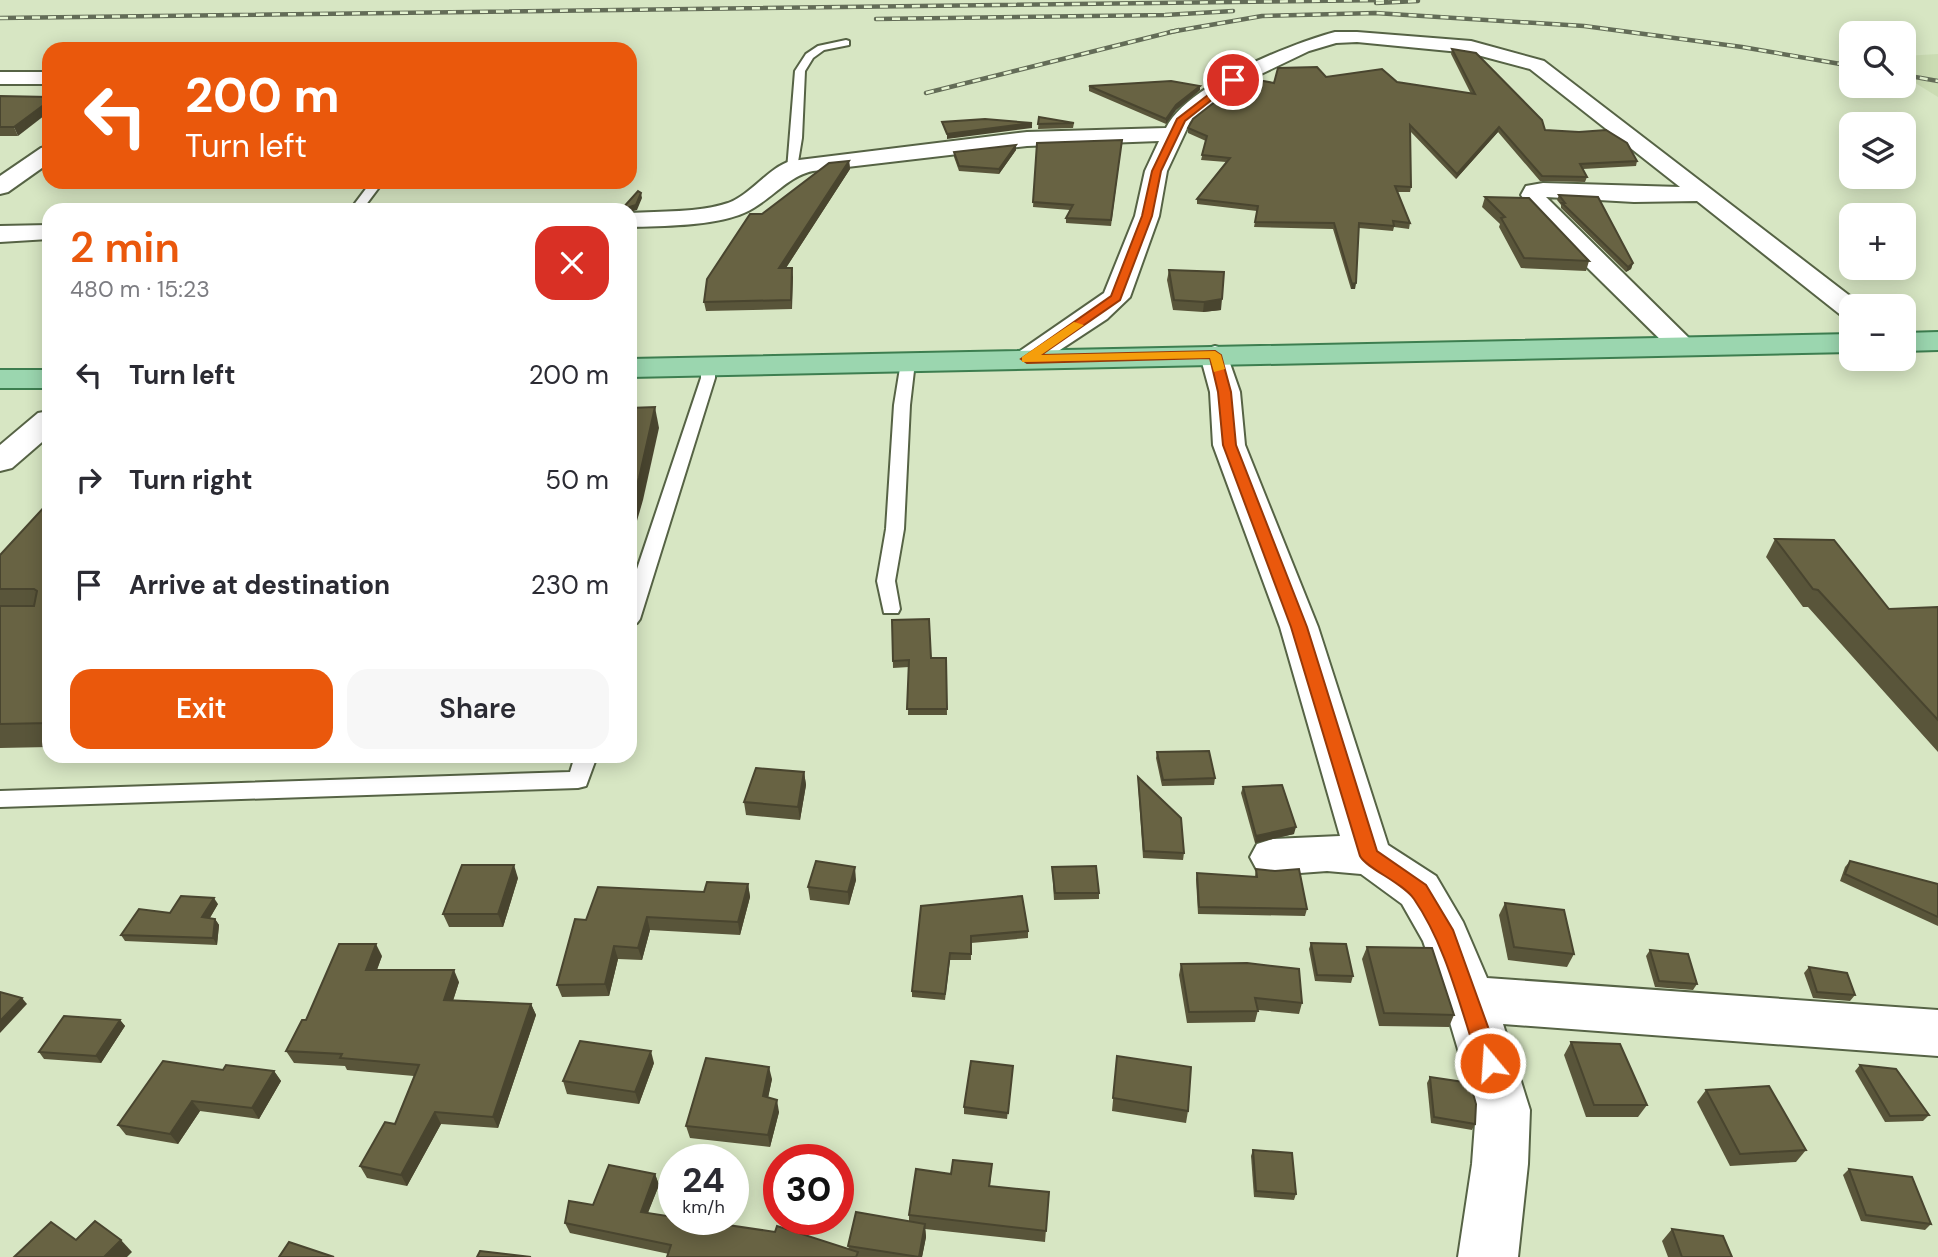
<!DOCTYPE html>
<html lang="en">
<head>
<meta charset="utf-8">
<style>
  body { margin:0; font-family:"DM Sans",sans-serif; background:#f7f7f7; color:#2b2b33; height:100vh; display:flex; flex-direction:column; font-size:26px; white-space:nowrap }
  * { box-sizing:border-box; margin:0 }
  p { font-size:23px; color:#7c7c81 }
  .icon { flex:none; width:38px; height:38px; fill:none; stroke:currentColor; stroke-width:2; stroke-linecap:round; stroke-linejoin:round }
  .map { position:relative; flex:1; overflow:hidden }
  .sheet { position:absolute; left:42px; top:203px; width:595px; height:560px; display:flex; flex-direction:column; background:#fff; border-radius:21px; box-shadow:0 4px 18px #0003 }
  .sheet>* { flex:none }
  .banner { position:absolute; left:42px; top:42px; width:595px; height:147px; border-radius:21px; box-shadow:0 4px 18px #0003; background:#ea580c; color:#fff; overflow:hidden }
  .fabs { position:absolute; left:1839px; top:21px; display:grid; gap:14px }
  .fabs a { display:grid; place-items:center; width:77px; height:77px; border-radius:14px; background:#fff; box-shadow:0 4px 18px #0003; font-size:35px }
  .speed { position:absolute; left:658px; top:1144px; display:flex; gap:14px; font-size:35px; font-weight:700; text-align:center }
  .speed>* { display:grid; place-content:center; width:91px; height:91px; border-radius:50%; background:#fff; box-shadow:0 4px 18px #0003; line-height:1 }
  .speed small { font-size:18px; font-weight:400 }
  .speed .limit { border:10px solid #d22; background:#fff; color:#111 }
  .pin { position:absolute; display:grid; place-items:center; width:60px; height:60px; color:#fff; margin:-30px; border:4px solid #fff; border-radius:50%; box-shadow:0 2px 7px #0007 }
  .me { position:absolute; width:77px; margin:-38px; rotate:342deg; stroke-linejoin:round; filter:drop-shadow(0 0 5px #0008) }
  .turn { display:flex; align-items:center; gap:24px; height:147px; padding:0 28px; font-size:32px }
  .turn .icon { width:91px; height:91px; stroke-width:2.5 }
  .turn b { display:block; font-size:49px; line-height:60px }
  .round { display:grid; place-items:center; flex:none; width:74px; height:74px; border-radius:21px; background:#f7f7f7 }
  .summary { display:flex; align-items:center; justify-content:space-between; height:119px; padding:0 28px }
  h1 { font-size:42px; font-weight:600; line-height:52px; color:#ea580c }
  .button { display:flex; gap:14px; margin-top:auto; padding:14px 28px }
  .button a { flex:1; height:80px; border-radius:21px; background:#ea580c; color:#fff; font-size:28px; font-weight:600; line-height:80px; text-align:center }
  .button a+a { background:#f7f7f7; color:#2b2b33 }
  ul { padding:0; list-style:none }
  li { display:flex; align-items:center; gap:21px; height:105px; padding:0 28px }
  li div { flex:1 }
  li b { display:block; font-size:26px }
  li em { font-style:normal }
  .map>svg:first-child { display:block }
</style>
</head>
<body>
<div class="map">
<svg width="1938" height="1257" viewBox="0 0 1938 1257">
  <rect width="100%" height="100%" fill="#d7e6c3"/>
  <!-- built -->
  <polygon fill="#cbdcb3" points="1938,54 1938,97 1904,76 1904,56"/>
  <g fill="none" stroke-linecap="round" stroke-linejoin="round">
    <defs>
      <g id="service">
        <polygon points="846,40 849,41 849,45 824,50 813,58 805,71 802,138 797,168 787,170 795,71 806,54 818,46"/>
        <polygon points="371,182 383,182 362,210 350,210"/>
        <polygon points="908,358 915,362 910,405 904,529 895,581 900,609 898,613 884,613 877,581 886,529 894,405 901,362"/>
        <polygon points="708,362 715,366 715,378 640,619 637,623 630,625 630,590 701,378 701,366"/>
        <polygon points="575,756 597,756 586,786 578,788 0,807 0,791 570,772"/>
      </g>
      <g id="minor">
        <path d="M1335,32H1357L1471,41L1544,61L1863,306H1852V318L1842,316L1697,201L1634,202L1546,197L1696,345L1692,351L1682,354L1672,351L1534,215L1521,195L1526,186L1543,183L1680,187L1530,69L1470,53L1357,42L1336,43L1309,51L1240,84L1190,122L1167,171L1159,216L1130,297L1107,319L1037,365L1027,368L1017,365L1012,359L1017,353L1104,293L1135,216L1145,171L1159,141L1027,146L813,171C787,176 770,202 744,213C715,226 662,226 630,227V213C661,211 698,213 728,203C752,194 769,167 791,161L1027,132L1166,128C1187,85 1290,44 1335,32Z"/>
        <rect x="0" y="72" width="49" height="12"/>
        <polygon points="49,146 49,163 8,192 0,194 0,176 41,148"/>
        <polygon points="49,225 49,239 0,242 0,226"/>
        <polygon points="1215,346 1225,349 1240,392 1245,445 1318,627 1388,845 1436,876 1463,922 1487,978 1938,1010 1938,1056 1503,1024 1530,1110 1528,1164 1518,1257 1458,1257 1472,1164 1476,1110 1443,999 1423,941 1402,904 1361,874 1327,871 1273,875 1257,870 1250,857 1257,844 1273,839 1340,836 1280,627 1213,445 1210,392 1200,355 1205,349"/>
        <polygon points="49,411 49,436 12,468 0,471 0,445 38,413"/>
      </g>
      <g id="primary">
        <polygon points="1938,332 1938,350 1904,351 1904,333"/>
        <polygon points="1852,334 1852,352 630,377 630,359"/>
        <rect x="0" y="370" width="49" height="18"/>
      </g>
    </defs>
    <!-- service casing -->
    <use href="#service" stroke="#566345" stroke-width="4"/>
    <!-- minor casing -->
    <use href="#minor" stroke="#566345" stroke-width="4"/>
    <!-- primary casing -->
    <use href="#primary" stroke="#3d7e50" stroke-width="4"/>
    <!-- service -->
    <use href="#service" fill="#fff" fill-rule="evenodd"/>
    <!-- minor -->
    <use href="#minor" fill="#fff" fill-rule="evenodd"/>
    <!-- primary -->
    <use href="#primary" fill="#9bd6af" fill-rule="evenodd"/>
    <defs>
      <g id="rail">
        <polyline points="1376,3 1418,1"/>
        <polyline points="0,18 1386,0"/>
        <polyline points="876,19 1165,15 1233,11"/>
        <polyline points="1170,32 1262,16 1375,13 1584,26 1742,47 1852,66"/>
        <polyline points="1904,75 1938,81"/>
        <polyline points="926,93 1179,30"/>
      </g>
    </defs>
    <!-- rail casing -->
    <use href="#rail" stroke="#636c57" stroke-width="4.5"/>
    <!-- rail -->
    <use href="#rail" stroke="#e4f3d0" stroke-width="2.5" stroke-dasharray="8" stroke-linecap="butt"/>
  </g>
  <!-- wall -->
  <g fill="#59553a">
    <polygon points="1452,49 1545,130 1637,161 1636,166 1583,169 1587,177 1585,182 1540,181 1498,132 1456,179 1410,131 1411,187 1410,192 1397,192 1410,223 1409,229 1394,227 1393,231 1359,228 1355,289 1351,289 1333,229 1254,227 1257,211 1197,204 1197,199 1226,162 1201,160 1206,141 1188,133 1188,128 1244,93 1274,83 1326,77 1397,82 1471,94 1451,54"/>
    <polygon points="1089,86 1200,90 1176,110 1166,124 1089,91"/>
    <polygon points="0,96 18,136 0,136"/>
    <polygon points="1039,117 1074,123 1073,128 1038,129"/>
    <polygon points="1122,140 1111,226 1066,223 1066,218 1070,210 1033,207 1037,143"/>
    <polygon points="1016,150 999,174 959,171 954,157 954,152"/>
    <polygon points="849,161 850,169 786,268 792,268 792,309 706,311 704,302 762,214"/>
    <polygon points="1559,195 1633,263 1631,269 1626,272 1561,208 1561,205 1557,200"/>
    <polygon points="1485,197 1589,261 1586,271 1521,268 1499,227 1500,224 1482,207"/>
    <polygon points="1169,270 1221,310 1203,312 1173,310 1167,280"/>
    <polygon points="49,504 49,747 0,748 0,555"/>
    <polygon points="1775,539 1889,609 1938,607 1938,752 1808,607 1803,607 1766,557"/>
    <polygon points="892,620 931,658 946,658 947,715 908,715 909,667 893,668"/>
    <polygon points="1157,752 1215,778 1214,785 1162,786 1156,758"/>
    <polygon points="804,772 806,785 800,820 746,815 744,802"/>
    <polygon points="1138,777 1184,853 1183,860 1143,858 1138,783"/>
    <polygon points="1243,787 1294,834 1255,843 1241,793"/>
    <polygon points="1850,861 1938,884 1938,926 1840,881 1845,867"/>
    <polygon points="1052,867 1099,893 1099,899 1054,900"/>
    <polygon points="1256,869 1307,909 1305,916 1198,914 1196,879 1197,873 1255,877"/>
    <polygon points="518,878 503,927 449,927 443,914"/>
    <polygon points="856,880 849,905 810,900 808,887"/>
    <polygon points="748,884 750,897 740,935 650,930 642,960 618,959 609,996 562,997 557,985 586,920 704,892"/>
    <polygon points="1505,903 1574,954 1567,967 1508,960 1499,915"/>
    <polygon points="218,904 210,918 215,919 219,925 217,945 125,941 121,935 170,913"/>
    <polygon points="921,906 1028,931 1028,938 971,943 971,960 950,960 945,1000 912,997 912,991"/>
    <polygon points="1311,943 1353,976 1351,983 1315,981 1309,949"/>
    <polygon points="1367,947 1454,1015 1449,1027 1379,1026 1362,959"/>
    <polygon points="1650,950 1697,984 1693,990 1655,987 1646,956"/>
    <polygon points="382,956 377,970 459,982 453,1001 531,1004 536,1015 498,1128 441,1124 407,1186 367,1178 360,1166 395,1124 414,1076 347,1070 345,1066 294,1063 286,1051 306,1020"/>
    <polygon points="1181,964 1302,1003 1299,1014 1258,1010 1255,1022 1187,1023 1179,975"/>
    <polygon points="1809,967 1855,995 1850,1001 1813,998 1804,973"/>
    <polygon points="120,1020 125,1026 101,1063 44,1059 39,1052"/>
    <polygon points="1571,1042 1647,1105 1638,1117 1586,1117 1564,1055"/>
    <polygon points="654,1063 639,1104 567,1094 563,1081"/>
    <polygon points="1860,1065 1929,1115 1923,1121 1885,1122 1855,1071"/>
    <polygon points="1013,1066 1007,1119 964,1114 964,1107"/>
    <polygon points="1116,1068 1188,1111 1186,1123 1112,1111"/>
    <polygon points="223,1070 274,1071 281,1081 259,1119 200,1111 178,1144 126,1135 118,1125"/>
    <polygon points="1430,1077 1475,1124 1472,1130 1431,1123 1427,1083"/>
    <polygon points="772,1079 768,1097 779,1112 770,1147 690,1138 686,1126"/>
    <polygon points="1706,1090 1806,1150 1796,1162 1730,1166 1697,1102"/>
    <polygon points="1253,1150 1296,1194 1294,1200 1254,1197 1251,1156"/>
    <polygon points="992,1164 990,1186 1049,1192 1045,1242 925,1229 926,1237 922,1257 667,1257 669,1254 570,1233 565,1223 593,1205 655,1174 659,1185 648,1213 849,1249 848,1246 909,1221 909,1215 951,1174"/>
    <polygon points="1849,1169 1931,1224 1925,1230 1861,1221 1843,1175"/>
    <polygon points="1672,1229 1732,1257 1668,1257 1662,1241"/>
  </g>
  <!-- shaded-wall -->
  <g fill="#49452f">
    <polygon points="1200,86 1200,90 1176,110 1166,124 1166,119 1176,105"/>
    <polygon points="49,101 49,112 18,136 14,127"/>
    <polygon points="1032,123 1032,128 947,139 947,134"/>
    <polygon points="1499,127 1498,132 1456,179 1457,174"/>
    <polygon points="1016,145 1016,150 999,174 999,169"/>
    <polygon points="849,161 850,169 780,277 779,268"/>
    <polygon points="641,193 642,198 637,210 630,212 630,210 627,210 626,208"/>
    <polygon points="1633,263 1631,269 1626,272 1628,267"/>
    <polygon points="792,268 793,277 792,309 791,300"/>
    <polygon points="1356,283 1355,289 1351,289 1352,284"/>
    <polygon points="1222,299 1221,310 1203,312 1204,302"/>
    <polygon points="655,407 659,428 643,500 630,545 630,507"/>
    <polygon points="804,772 806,785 800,820 798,807"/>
    <polygon points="1296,827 1294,834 1255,843 1256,836"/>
    <polygon points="514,865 518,878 503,927 498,914"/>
    <polygon points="855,867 856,880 849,905 848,892"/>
    <polygon points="748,884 750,897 740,935 738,922"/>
    <polygon points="214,898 218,904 206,924 202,917"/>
    <polygon points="647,917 650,930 642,960 638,948"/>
    <polygon points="215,919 219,925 217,945 213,938"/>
    <polygon points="376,944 382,956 372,982 366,970"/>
    <polygon points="614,946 618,959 609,996 605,984"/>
    <polygon points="454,970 459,982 449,1012 444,1000"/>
    <polygon points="22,998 27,1004 0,1033 0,1021"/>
    <polygon points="531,1004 536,1015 498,1128 493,1117"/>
    <polygon points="120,1020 125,1026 101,1063 96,1056"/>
    <polygon points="651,1051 654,1063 639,1104 635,1092"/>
    <polygon points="769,1067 772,1079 766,1108 763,1096"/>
    <polygon points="274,1071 281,1081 259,1119 252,1108"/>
    <polygon points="777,1100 779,1112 770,1147 768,1135"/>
    <polygon points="192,1101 200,1111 178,1144 170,1134"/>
    <polygon points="435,1112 441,1124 407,1186 401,1175"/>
    <polygon points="655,1174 659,1185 644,1222 641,1212"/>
    <polygon points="925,1224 926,1237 922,1257 919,1257"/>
    <polygon points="121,1240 132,1252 127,1257 104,1257"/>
  </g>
  <!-- building -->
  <g fill="#686343" stroke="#49452f" stroke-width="2">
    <polygon points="1452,49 1476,53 1542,120 1545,130 1579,132 1606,130 1627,143 1637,161 1580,164 1587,177 1542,176 1499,127 1457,174 1410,125 1411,187 1395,186 1410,223 1393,221 1394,226 1359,223 1356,283 1352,284 1334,223 1255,222 1258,206 1197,199 1230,158 1202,155 1207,136 1188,128 1193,119 1230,90 1244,93 1253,79 1274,83 1278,68 1317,67 1326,77 1382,69 1397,82 1475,94"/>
    <polygon points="1171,81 1200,86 1176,105 1166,119 1089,86"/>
    <polygon points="0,96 49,97 49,101 14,127 0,127"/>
    <polygon points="1039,117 1074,123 1038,124"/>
    <polygon points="985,119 1032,123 947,134 942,122"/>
    <polygon points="1122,140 1111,220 1066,218 1073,205 1033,202 1037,143"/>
    <polygon points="1016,145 999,169 959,166 954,152"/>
    <polygon points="849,161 779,268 792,268 791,300 704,302 707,279 750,214 762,214 829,163"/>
    <polygon points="638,191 641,193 636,205 626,208 627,210 621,210"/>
    <polygon points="1559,195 1598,197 1633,263 1628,267 1562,203 1565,203"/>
    <polygon points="1485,197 1529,198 1589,261 1524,258 1501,218 1505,217"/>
    <polygon points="1169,270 1224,272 1222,299 1204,302 1174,300"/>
    <polygon points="655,407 639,478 630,507 630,408"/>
    <polygon points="47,504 49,504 49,723 0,724 0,606 34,606 37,591 34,589 0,589 0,555"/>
    <polygon points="1775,539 1834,540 1889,609 1938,607 1938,720 1818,590 1813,589"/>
    <polygon points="929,619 931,658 946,658 947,709 907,709 909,660 893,661 892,620"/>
    <polygon points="1209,751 1215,778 1163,780 1157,752"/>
    <polygon points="756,768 804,772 798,807 744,802"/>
    <polygon points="1138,777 1181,818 1184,853 1144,851"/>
    <polygon points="1282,785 1296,827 1256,836 1243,787"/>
    <polygon points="816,861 855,867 848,892 808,887"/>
    <polygon points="1850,861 1938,884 1938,917 1845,874"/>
    <polygon points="462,865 514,865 498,914 443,914"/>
    <polygon points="1096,866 1099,893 1055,893 1052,867"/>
    <polygon points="1256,869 1275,871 1299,869 1307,909 1199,907 1197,873 1257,877"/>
    <polygon points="707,882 748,884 738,922 647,917 638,948 614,946 605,984 557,985 575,919 586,920 598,887 704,892"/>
    <polygon points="181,896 214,898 202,917 215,919 213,938 121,935 139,909 170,913"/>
    <polygon points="1022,896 1028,931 971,936 971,954 950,953 945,994 912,991 921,906"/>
    <polygon points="1505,903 1564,910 1574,954 1514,947"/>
    <polygon points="1311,943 1346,944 1353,976 1317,975"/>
    <polygon points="339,944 376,944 366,970 454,970 444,1000 531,1004 493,1117 435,1112 401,1175 360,1166 385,1122 395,1124 419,1065 340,1058 342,1054 286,1051 302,1020 306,1020"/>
    <polygon points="1367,947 1432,948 1454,1015 1384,1013"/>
    <polygon points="1650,950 1688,954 1697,984 1659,981"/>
    <polygon points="1247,963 1299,969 1302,1003 1255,998 1258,1011 1189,1012 1181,964"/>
    <polygon points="1809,967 1847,973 1855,995 1817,992"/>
    <polygon points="0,992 22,998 0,1021"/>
    <polygon points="64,1016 120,1020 96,1056 39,1052"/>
    <polygon points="580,1041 651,1051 635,1092 563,1081"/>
    <polygon points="1571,1042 1620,1044 1647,1105 1594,1105"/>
    <polygon points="1117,1056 1191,1067 1188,1111 1113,1098"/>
    <polygon points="706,1058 769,1067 763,1096 777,1100 768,1135 686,1126"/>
    <polygon points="163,1061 223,1070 226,1065 274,1071 252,1108 192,1101 170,1134 118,1125"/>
    <polygon points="971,1061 1013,1066 1008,1113 964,1107"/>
    <polygon points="1860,1065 1896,1069 1929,1115 1890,1116"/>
    <polygon points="1430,1077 1470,1083 1476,1104 1475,1124 1434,1117"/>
    <polygon points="1769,1086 1806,1150 1740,1154 1706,1090"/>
    <polygon points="1253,1150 1292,1153 1296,1194 1256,1191"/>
    <polygon points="953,1160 992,1164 989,1186 1049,1192 1046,1231 909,1215 916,1169 951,1174"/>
    <polygon points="609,1165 655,1174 641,1212 674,1217 674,1220 694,1220 775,1232 777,1226 858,1252 856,1257 667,1257 671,1245 565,1223 569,1201 593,1205"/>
    <polygon points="1849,1169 1912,1177 1931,1224 1866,1215"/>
    <polygon points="856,1212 925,1224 919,1257 848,1246"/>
    <polygon points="95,1221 121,1240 104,1257 14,1257 51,1222 76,1240"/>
    <polygon points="1672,1229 1723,1236 1732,1257 1682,1257"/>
    <polygon points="289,1242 334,1257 279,1257"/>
    <polygon points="480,1251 531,1257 477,1257"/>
  </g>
  <!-- route -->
  <path fill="#ea580c" stroke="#983908" stroke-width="2" d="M1230,78L1237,80L1185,121L1161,171L1152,216L1120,300L1041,355L1215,351L1221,355L1231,392L1236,445L1307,627L1377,851L1426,885L1453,930L1501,1063L1498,1070L1490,1073L1482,1070L1479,1063C1460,1008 1447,947 1414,899C1402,882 1367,869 1360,856L1291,627L1223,445L1218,392L1210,358L1027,363L1021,359L1111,296L1142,216L1152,171L1177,119Z"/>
  <!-- slow -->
  <polygon fill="#f59e0b" points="1074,322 1084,325 1041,355 1215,351 1221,355 1225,369 1214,372 1210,358 1022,362 1022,357"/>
</svg>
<div class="fabs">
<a><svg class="icon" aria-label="search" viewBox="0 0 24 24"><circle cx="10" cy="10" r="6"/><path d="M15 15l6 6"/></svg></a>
<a><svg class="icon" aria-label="layers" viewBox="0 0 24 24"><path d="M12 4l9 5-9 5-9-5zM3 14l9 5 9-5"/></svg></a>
<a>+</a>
<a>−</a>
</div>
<div class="speed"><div>24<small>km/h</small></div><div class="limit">30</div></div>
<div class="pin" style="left:1233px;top:80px;background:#d93025"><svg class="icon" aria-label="arrive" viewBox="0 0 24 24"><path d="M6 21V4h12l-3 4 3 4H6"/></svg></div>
<svg class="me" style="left:1490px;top:1063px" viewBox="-20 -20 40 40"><circle r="17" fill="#ea580c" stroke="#fff" stroke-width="3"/><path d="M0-11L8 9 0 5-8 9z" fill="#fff"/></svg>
<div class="banner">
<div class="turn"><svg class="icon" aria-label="left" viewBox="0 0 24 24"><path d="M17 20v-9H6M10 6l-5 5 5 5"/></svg><div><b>200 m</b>Turn left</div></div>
</div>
<section class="sheet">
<div class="summary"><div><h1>2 min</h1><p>480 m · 15:23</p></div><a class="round" style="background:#d93025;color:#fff"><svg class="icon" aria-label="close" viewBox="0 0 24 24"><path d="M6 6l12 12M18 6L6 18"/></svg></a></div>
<ul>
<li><svg class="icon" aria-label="left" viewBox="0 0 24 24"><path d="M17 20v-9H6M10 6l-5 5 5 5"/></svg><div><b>Turn left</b></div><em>200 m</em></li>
<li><svg class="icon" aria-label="right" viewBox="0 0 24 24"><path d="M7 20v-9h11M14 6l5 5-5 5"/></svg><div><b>Turn right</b></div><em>50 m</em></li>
<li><svg class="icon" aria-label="arrive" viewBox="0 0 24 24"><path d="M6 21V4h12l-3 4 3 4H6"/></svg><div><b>Arrive at destination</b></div><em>230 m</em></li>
</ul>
<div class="button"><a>Exit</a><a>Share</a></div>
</section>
</div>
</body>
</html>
